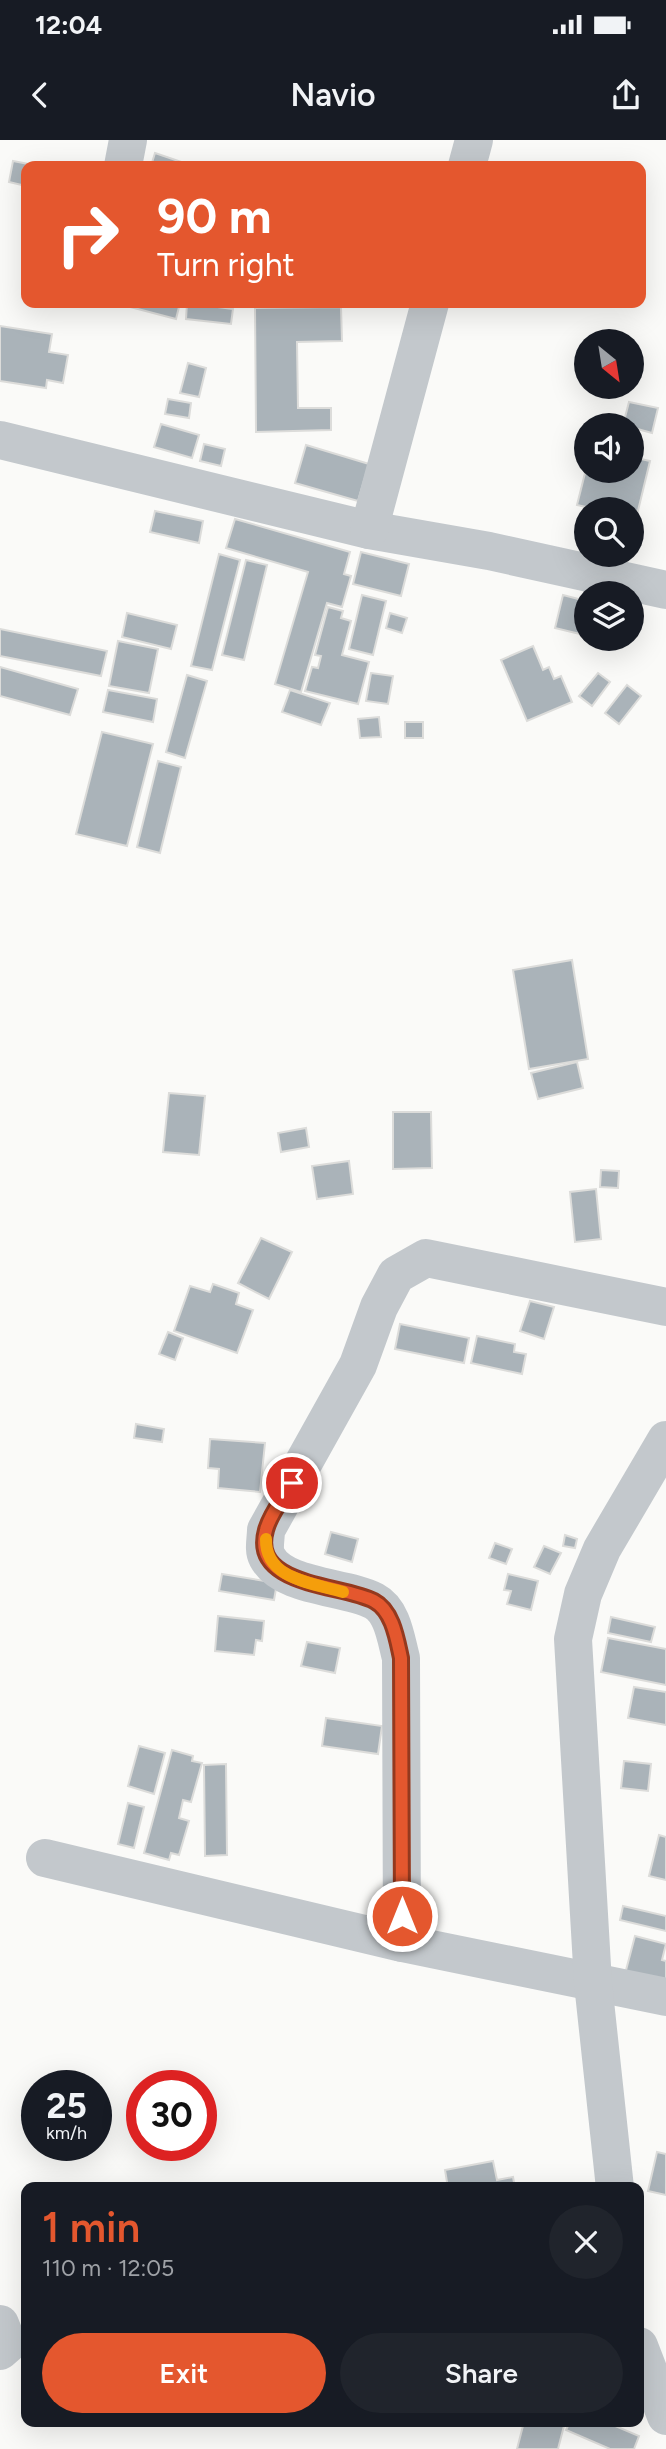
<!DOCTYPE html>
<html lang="en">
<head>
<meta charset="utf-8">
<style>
  body { margin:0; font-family:Figtree,sans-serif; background:#20242c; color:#f1f3f6; height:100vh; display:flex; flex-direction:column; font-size:26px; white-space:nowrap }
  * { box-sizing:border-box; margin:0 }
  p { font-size:23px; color:#9ea1a6 }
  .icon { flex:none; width:38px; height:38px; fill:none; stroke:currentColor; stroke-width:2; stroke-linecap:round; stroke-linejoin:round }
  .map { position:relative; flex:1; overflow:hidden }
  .panel { position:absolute; left:21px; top:2042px; width:623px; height:245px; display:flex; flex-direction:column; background:#171b24; border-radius:14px; box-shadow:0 7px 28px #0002 }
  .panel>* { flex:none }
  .banner { position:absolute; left:21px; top:21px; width:625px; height:147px; border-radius:14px; box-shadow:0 7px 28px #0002; background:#e4572e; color:#fff; overflow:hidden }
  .needle { width:46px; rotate:150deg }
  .tools { position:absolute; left:574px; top:189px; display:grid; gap:14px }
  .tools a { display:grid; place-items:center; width:70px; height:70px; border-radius:50%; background:#171b24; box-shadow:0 7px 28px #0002; font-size:35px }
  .speed { position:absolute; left:21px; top:1930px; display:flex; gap:14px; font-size:35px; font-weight:700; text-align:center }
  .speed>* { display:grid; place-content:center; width:91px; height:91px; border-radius:50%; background:#171b24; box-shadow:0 7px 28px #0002; line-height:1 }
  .speed small { font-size:18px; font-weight:400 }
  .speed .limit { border:10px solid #d22; background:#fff; color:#111 }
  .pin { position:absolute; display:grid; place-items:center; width:60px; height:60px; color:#fff; margin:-30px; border:4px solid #fff; border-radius:50%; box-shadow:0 2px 7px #0007 }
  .me { position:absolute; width:77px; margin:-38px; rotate:0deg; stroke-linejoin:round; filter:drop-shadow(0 0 5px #0008) }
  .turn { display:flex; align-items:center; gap:24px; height:147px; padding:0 21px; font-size:32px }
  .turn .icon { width:91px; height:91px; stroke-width:2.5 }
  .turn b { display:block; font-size:49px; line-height:60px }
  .round { display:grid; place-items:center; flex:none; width:74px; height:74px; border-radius:37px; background:#20242c }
  .headline { display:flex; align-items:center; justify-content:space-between; height:119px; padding:0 21px }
  h1 { font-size:42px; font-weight:600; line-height:52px; color:#e4572e }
  .cta { display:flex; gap:14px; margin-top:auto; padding:14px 21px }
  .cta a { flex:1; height:80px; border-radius:42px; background:#e4572e; color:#fff; font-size:28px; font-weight:600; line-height:80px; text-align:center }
  .cta a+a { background:#20242c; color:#f1f3f6 }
  .status { display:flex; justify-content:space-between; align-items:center; height:49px; padding:0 35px; background:#171b24; direction:ltr }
  .status svg { height:19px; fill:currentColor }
  header { display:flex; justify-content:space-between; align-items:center; height:91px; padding:0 21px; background:#171b24; font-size:32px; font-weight:600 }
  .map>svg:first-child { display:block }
</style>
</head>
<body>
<div class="status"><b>12:04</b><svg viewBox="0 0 49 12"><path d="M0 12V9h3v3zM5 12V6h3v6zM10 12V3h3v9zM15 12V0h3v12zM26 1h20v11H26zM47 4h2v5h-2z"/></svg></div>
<header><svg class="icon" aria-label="back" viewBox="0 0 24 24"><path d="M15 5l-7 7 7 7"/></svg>Navio<svg class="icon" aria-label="share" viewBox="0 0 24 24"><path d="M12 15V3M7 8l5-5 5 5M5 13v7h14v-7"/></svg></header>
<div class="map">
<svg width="666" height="2309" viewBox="0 0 666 2309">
  <rect width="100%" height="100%" fill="#fafaf8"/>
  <!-- building -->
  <g fill="#aab3b9" stroke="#dcdcda" stroke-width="2">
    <polygon points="155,13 193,26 151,26"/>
    <polygon points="13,21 39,26 26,26 26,46 9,42"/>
    <polygon points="115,163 180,163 176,179"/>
    <polygon points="187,163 233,169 231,184 186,179"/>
    <polygon points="341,167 342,201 297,202 298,268 331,268 331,290 256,292 255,168"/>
    <polygon points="0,186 52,194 49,212 68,215 63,243 47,240 46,248 0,241"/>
    <polygon points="188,223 206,228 199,257 180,253"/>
    <polygon points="168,259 191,263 189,278 165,274"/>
    <polygon points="629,262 658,268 652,293 623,285"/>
    <polygon points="161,284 199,295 192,318 154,307"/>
    <polygon points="204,304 225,309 221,326 200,321"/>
    <polygon points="306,305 369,324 358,361 295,343"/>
    <polygon points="632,317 650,321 636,379 632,378 632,369 595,369 577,365 586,329 632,331"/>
    <polygon points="155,371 203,381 199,403 150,392"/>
    <polygon points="235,379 350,412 344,434 351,436 342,467 327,463 301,552 275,544 308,432 226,408"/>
    <polygon points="361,412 409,424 401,456 353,444"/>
    <polygon points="219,414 240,420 212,530 191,526"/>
    <polygon points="246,420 267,425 244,520 222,515"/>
    <polygon points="362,455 386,461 373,515 349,509"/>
    <polygon points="563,455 586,461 580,494 555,488"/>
    <polygon points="328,467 343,471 341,478 351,481 342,515 369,522 358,564 305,551 312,527 318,528 321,516 315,515"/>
    <polygon points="127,473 177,485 171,509 122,497"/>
    <polygon points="390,473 407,478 402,493 386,488"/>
    <polygon points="0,489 107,511 101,536 0,516"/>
    <polygon points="118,501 158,509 149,553 109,546"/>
    <polygon points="533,506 543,530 549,527 554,539 561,536 572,562 527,581 501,520"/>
    <polygon points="0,527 78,549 70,575 0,556"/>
    <polygon points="371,533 393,536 388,564 366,561"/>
    <polygon points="598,533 610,542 592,566 579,556"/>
    <polygon points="187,535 207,541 185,618 166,612"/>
    <polygon points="627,545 641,556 619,584 605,573"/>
    <polygon points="108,550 157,559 153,582 103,572"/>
    <polygon points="290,550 330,563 321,585 282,572"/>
    <polygon points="379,577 381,597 360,598 358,579"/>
    <rect x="405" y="582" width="18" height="16"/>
    <polygon points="102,592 153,604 127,706 76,694"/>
    <polygon points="158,621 181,627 160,713 137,707"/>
    <polygon points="572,820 588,919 529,929 513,830"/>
    <polygon points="577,922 583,948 538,959 531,933"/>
    <polygon points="169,953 205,956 199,1015 163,1012"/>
    <polygon points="393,972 431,972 432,1028 393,1029"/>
    <polygon points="306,988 309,1007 281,1012 278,993"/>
    <polygon points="349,1021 353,1054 317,1059 312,1026"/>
    <polygon points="601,1030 619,1031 618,1048 600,1047"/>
    <polygon points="596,1049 601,1099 575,1102 570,1052"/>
    <polygon points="261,1098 292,1112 269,1159 238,1143"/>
    <polygon points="213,1144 239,1153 236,1164 253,1170 237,1213 174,1191 190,1146 210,1152"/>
    <polygon points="530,1161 554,1167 544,1199 520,1191"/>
    <polygon points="400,1184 469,1198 464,1223 395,1209"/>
    <polygon points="168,1192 183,1198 175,1220 159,1214"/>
    <polygon points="477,1196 515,1204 514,1212 526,1214 522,1234 471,1223"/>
    <polygon points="136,1284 164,1289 162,1302 134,1298"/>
    <polygon points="210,1299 265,1303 260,1352 218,1348 219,1329 208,1328"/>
    <polygon points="331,1392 358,1399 352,1422 325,1414"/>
    <polygon points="565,1395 577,1399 575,1408 563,1406"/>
    <polygon points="495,1403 512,1409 506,1424 489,1418"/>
    <polygon points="544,1406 561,1413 550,1434 534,1427"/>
    <polygon points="222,1434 277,1443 274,1460 219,1451"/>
    <polygon points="508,1434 538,1441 531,1470 507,1464 511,1451 504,1450"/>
    <polygon points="218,1476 264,1481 262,1501 256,1500 254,1515 215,1511"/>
    <polygon points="611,1477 655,1487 651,1502 608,1493"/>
    <polygon points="608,1498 666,1509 666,1545 601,1532"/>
    <polygon points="307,1502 340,1508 335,1533 301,1526"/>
    <polygon points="634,1547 666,1552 666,1585 628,1578"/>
    <polygon points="326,1578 382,1586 378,1614 322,1606"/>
    <polygon points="139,1606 165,1613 154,1654 128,1646"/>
    <polygon points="172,1610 193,1616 192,1621 202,1623 191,1662 183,1660 179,1678 189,1681 179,1715 171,1713 169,1720 144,1713"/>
    <polygon points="624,1621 651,1624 648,1651 621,1648"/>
    <polygon points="226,1624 227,1715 205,1716 204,1625"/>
    <polygon points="128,1663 144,1667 134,1708 118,1704"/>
    <polygon points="659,1695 666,1697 666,1740 649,1736"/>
    <polygon points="623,1766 666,1776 666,1791 620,1780"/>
    <polygon points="635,1796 666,1804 662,1820 666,1821 666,1844 625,1834"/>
    <polygon points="657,2012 666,2014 666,2055 648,2051"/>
    <polygon points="493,2021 497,2040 513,2037 515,2048 448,2048 445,2030"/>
    <polygon points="524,2282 565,2282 558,2309 517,2309"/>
    <polygon points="570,2282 606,2282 639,2296 634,2309 610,2309 566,2290"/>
  </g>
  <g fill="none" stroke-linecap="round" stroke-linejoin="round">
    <!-- minor -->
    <g stroke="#c3c8cc" stroke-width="38">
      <polyline points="123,26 128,0"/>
      <polyline points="467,26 474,0"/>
      <polyline points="0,300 369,390 489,411 666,450"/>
      <polyline points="369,390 430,163"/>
      <polyline points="45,1718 402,1803 666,1857"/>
      <path d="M402,1803L401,1518C396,1500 393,1471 374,1461C346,1446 283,1448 267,1417C263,1410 266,1398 266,1390L358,1225L379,1167L396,1135L426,1118L666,1167"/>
      <polyline points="615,2048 593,1843 573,1499 583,1454 602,1409 666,1300"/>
      <polyline points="0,2184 8,2204 0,2211"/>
      <polyline points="639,2206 666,2276"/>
    </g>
  </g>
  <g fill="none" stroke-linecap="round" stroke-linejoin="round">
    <defs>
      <path id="route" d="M292,1343C284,1357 270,1374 266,1390C250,1447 342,1444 374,1461C393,1471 397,1500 401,1518L402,1776"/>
    </defs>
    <!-- route casing -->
    <use href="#route" stroke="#94391e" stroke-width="18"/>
    <!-- route -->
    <use href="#route" stroke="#e4572e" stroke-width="12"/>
    <!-- slow -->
    <path stroke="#f59e0b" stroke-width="12" d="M266,1399C265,1439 312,1443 343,1452"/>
  </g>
</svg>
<div class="tools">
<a><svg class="needle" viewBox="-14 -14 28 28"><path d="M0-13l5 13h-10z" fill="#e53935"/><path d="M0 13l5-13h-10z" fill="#9ea1a6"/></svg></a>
<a><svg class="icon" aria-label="sound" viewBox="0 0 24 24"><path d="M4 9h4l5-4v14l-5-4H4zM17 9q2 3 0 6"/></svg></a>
<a><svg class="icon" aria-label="search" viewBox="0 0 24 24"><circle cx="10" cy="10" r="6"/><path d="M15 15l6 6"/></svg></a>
<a><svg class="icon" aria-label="layers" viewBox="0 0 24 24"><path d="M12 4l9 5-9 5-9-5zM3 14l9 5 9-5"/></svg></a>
</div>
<div class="speed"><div>25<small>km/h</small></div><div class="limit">30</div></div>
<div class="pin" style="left:292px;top:1343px;background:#d93025"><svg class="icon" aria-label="arrive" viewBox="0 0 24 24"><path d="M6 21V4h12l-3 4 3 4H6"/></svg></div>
<svg class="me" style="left:402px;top:1776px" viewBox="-20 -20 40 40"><circle r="17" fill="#e4572e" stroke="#fff" stroke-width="3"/><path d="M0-11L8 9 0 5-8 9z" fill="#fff"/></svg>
<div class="banner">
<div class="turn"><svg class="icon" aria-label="right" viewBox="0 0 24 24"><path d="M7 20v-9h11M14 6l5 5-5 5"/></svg><div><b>90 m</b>Turn right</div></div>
</div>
<section class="panel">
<div class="headline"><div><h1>1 min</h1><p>110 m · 12:05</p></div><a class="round"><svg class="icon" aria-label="close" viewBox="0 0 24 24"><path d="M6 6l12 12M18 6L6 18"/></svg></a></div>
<div class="cta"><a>Exit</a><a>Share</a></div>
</section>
</div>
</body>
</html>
